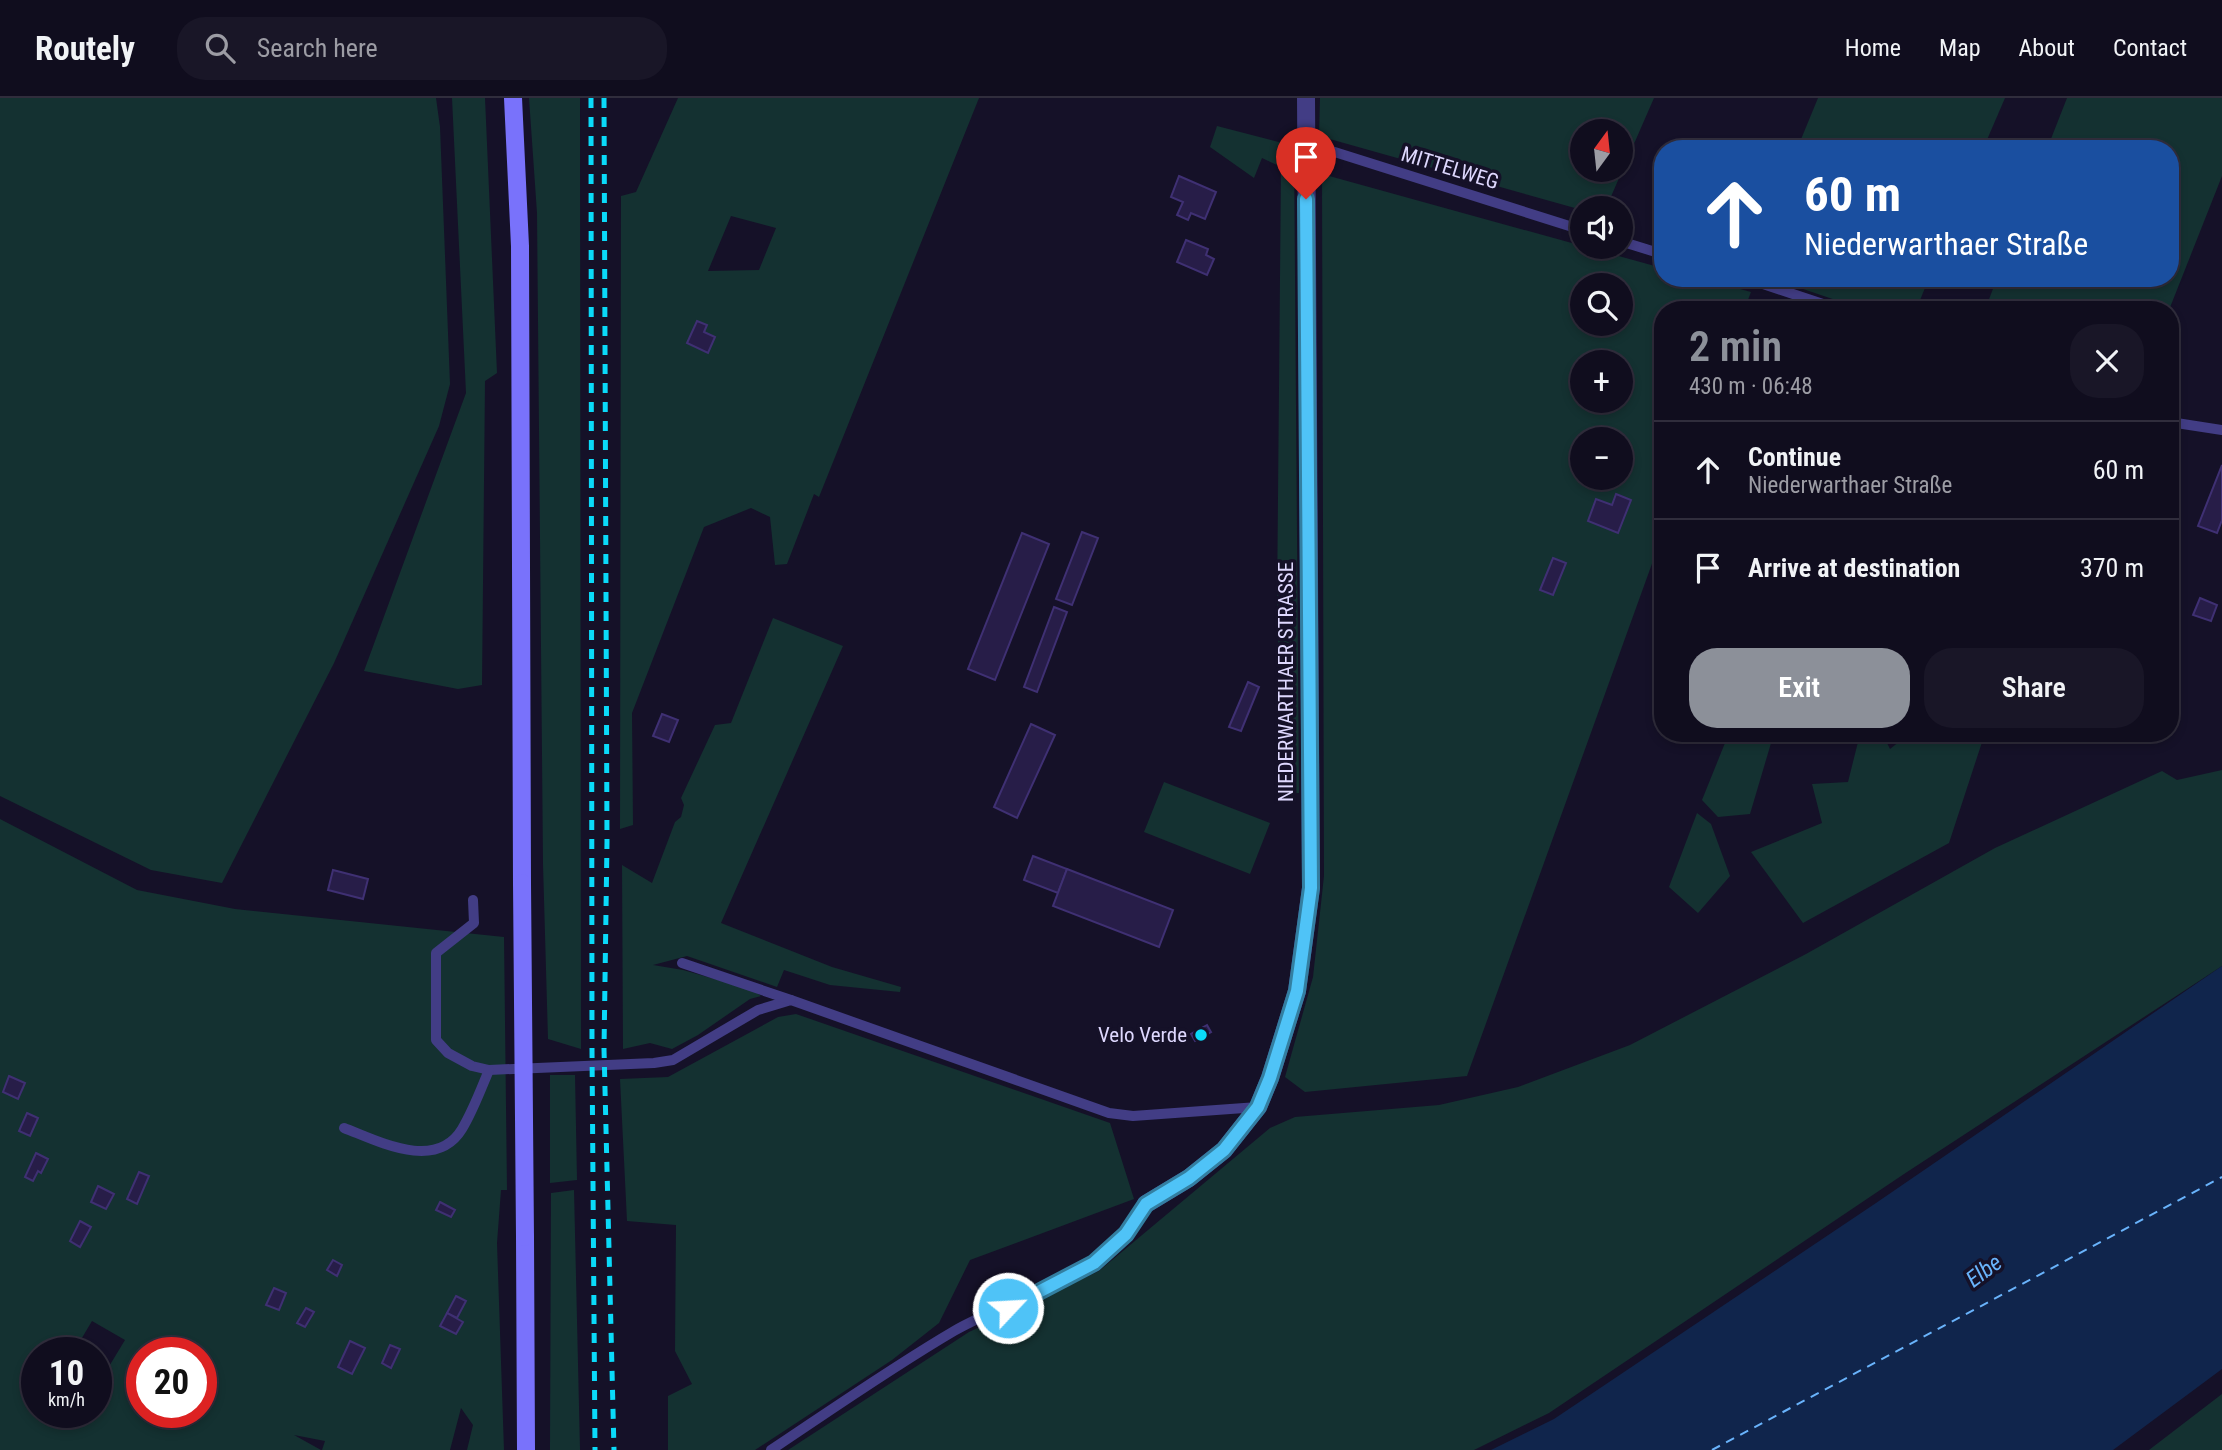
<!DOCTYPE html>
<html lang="en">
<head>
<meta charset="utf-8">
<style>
  body { margin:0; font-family:"Roboto Condensed",sans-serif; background:#191627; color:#f1f3f6; height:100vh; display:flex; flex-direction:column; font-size:26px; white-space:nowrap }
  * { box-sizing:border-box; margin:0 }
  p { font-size:23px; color:#9c9ca4 }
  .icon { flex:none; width:38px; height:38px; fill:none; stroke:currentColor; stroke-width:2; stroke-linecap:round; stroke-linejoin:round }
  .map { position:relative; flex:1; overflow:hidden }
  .sheet { position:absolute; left:1654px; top:203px; width:525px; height:441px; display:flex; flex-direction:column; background:#100d1e; border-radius:28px; box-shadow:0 4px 10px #0003,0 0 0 2px #302d3c }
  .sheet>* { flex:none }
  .top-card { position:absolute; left:1654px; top:42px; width:525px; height:147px; border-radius:28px; box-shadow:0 4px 10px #0003,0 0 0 2px #302d3c; background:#1a4fa0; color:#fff; overflow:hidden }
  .needle { width:46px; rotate:15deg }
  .controls { position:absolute; left:1570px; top:21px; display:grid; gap:14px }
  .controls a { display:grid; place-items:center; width:63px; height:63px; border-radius:50%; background:#100d1e; box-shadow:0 4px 10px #0003,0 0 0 2px #302d3c; font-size:35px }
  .speed { position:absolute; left:21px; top:1239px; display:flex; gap:14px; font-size:35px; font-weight:700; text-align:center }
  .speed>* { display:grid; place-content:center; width:91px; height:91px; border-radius:50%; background:#100d1e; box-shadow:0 4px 10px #0003,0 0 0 2px #302d3c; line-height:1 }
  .speed small { font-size:18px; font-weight:400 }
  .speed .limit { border:10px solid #d22; background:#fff; color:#111 }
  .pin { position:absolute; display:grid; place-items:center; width:60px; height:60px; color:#fff; margin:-72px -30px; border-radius:50% 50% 50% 0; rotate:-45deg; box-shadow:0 0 7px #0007 }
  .pin .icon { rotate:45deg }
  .me { position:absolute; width:77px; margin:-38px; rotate:65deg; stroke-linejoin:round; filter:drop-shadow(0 0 5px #0008) }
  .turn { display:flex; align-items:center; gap:24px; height:147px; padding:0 35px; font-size:32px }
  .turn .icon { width:91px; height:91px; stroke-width:2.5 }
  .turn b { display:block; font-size:49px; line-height:60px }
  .round { display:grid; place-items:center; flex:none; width:74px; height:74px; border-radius:28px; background:#191627 }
  .headline { display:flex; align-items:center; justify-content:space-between; height:119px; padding:0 35px }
  h1 { font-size:42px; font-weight:600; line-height:52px; color:#8c9099 }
  .button { display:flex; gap:14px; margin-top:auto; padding:14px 35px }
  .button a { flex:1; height:80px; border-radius:28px; background:#8c9099; color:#fff; font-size:28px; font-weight:600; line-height:80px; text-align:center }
  .button a+a { background:#191627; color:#f1f3f6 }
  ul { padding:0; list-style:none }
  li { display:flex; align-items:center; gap:21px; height:98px; padding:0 35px; border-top:2px solid #302d3c }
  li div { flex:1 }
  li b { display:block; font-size:26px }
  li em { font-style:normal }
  header { display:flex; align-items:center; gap:42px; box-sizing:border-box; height:98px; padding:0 35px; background:#100d1e; border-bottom:2px solid #302d3c }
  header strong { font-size:33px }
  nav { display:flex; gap:38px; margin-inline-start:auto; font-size:24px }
  .search { width:490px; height:63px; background:#191627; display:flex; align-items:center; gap:18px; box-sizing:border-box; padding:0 24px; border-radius:28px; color:#9c9ca4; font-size:26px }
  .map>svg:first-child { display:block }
</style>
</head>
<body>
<header>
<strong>Routely</strong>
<div class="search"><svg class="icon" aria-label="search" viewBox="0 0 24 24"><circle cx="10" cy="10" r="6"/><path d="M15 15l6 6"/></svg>Search here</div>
<nav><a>Home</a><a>Map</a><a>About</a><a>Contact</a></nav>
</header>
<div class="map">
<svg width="2222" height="1352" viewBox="0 0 2222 1352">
  <rect width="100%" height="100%" fill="#151128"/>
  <!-- green -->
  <g fill="#143131" fill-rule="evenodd">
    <polygon points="0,0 436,0 440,29 450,286 439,328 334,565 222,785 151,772 0,698"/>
    <polygon points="452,0 485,0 497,275 485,283 482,587 458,591 364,573 466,295"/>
    <polygon points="529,0 580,0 581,951 548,941 543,766 537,115"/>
    <path d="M678,0H979L819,399L814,396L787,466L775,467L770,419L751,410L704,429L632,615L633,727L620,731L621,98L636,94ZM731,118L776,130L759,172L708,173Z"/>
    <path d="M1320,0H1654L1606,110H1582V112L1319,38ZM1582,33H1620V72H1582Z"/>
    <polygon points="1818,0 2005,0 1983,51 1797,51"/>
    <polygon points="2067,0 2222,0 2222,78 2169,212 1985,212 1997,180 2170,180 2170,51 2047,51"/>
    <polygon points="1217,28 1294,48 1299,695 1283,696 1277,509 1281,69 1262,60 1254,80 1210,49"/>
    <path d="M1322,76L1662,170V180H1700L1751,194L1744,212H1662V438L1467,978L1305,994L1285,979L1313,879L1324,778ZM1582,187H1620V226H1582ZM1582,264H1620V303H1582ZM1582,341H1620V380H1582Z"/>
    <polygon points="1771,180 1929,180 1916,212 1865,212"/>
    <polygon points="773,520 843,548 721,825 832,869 901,889 900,894 830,887 784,872 777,889 687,858 653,867 683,872 753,892 761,898 750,901 698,937 672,951 650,945 623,951 622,767 652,785 675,724 681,719 684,707 681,700 715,627 731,625"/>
    <polygon points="1729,635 1774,635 1750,716 1718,719 1702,702"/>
    <polygon points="1870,635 1882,635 1890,651 1910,635 1985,635 1949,745 1803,825 1751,754 1822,725 1812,686 1848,684 1859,640"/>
    <polygon points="2222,672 2222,868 1904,1076 1549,1315 1474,1352 788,1352 969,1234 1099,1173 1270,1030 1295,1019 1439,1007 1518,989 1630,947 1806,856 1995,750 2162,673 2177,682"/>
    <polygon points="1164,684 1270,725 1250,776 1144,734"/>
    <polygon points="1697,715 1711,726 1730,778 1698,815 1669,789"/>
    <path d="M0,721L137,792L235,811L504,839L507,1092H501L497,1145L504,1352H467L473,1327L461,1310L450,1352H322L325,1343L294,1337L321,1352H0ZM92,1223L125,1242L102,1280L96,1277V1314H37V1255H73ZM142,1255H201V1314H142Z"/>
    <polygon points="796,916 1110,1025 1134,1101 970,1162 939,1225 892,1262 755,1352 668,1352 668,1298 692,1286 675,1253 676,1127 627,1123 620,981 668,979 778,919"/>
    <polygon points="550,977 575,977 577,1082 550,1085"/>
    <polygon points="574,1092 580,1352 550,1352 551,1095"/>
    <polygon points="2222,1296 2222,1352 2149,1352"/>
  </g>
  <!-- water -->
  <polygon fill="#10254c" points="2222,868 2222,1271 2113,1352 1491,1352 1554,1321 1876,1105"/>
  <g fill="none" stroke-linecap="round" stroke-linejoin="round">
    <!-- ferry -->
    <polyline stroke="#69b3fb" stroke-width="2" stroke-dasharray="9 7" stroke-linecap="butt" points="1712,1352 2222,1079"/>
  </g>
  <!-- building -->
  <g fill="#271d48" stroke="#3f3073" stroke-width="2">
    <polygon points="1179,78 1216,94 1205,121 1191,115 1188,122 1177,117 1183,104 1171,99"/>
    <polygon points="1186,142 1208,151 1206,157 1214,161 1207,177 1177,164"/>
    <polygon points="697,223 707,227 704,234 715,239 708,255 687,245"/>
    <polygon points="2222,367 2222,422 2217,435 2198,428"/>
    <polygon points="1616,396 1631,402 1618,435 1588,423 1596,401 1612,407"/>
    <polygon points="1082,434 1098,440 1072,507 1056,501"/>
    <polygon points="1022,435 1049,446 995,582 968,571"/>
    <polygon points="1553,460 1566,465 1553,497 1540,492"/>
    <polygon points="2200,500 2217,507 2211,523 2193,517"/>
    <polygon points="1054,509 1067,514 1037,594 1024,589"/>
    <polygon points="1248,584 1259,589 1241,633 1229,629"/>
    <polygon points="662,616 678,622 669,644 653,638"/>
    <polygon points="1031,626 1055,637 1017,720 994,709"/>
    <polygon points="1033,758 1067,771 1058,795 1024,782"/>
    <polygon points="1067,771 1173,812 1159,849 1053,808"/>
    <polygon points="333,772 368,781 363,801 328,792"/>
    <polygon points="1207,927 1211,934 1195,943 1191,936"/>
    <polygon points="9,978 25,985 18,1001 3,994"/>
    <polygon points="27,1015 38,1020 30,1038 19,1033"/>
    <polygon points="36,1055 48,1061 41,1075 38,1073 33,1083 25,1079"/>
    <polygon points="139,1074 149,1078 137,1106 127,1101"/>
    <polygon points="98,1088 114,1096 106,1111 91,1104"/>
    <polygon points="440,1104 455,1112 451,1119 436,1112"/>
    <polygon points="80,1123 91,1129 80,1149 70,1143"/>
    <polygon points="333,1162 342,1167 337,1178 327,1172"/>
    <polygon points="274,1190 286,1195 279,1212 266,1207"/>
    <polygon points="456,1198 466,1203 457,1220 447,1215"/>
    <polygon points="306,1210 314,1214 305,1229 297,1225"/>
    <polygon points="447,1215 463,1224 456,1236 440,1228"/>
    <polygon points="350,1243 365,1250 352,1276 338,1269"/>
    <polygon points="390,1247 400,1251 391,1270 382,1265"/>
  </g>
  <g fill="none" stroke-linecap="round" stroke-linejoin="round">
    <!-- lane -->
    <g stroke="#423d85" stroke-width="10">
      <polyline points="1306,45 1582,132"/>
      <polyline points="1620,143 1662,156"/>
      <polyline points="1745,180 1841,212"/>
      <polyline points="2170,324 2222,332"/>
      <polyline points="473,802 474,825 436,855 436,942 448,955 472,968 489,972 654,965 673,962 758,912 791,902 1109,1015 1133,1018 1258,1009"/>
      <polyline points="682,865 791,902"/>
      <path d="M344,1030C378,1043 436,1074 462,1031C473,1013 481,991 489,972"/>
      <path d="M771,1352C831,1312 891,1270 954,1233C1012,1200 1077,1188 1125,1137C1133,1128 1139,1116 1146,1106"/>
    </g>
    <!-- street -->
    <polyline stroke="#423d85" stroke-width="18" points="1146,1106 1189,1080 1224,1052 1258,1009 1270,980 1297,893 1311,790 1306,0"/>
    <!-- secondary -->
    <g stroke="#7972fb" stroke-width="18">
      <polyline points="513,0 520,148 522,785"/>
      <polyline points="525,1139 526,1352"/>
    </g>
    <!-- rail -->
    <g stroke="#0adaf9" stroke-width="5" stroke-dasharray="10 9" stroke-linecap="butt">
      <polyline points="591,0 592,951 595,1352"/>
      <polyline points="604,0 607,744 604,951 614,1352"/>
    </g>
    <!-- secondary-bridge -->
    <polyline stroke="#7972fb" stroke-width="18" points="522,785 525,1139"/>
  </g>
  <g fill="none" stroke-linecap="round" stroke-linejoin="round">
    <defs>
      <polyline id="route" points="1008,1210 1094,1165 1126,1136 1146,1106 1189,1080 1224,1052 1258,1009 1270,980 1297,893 1311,790 1306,101"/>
    </defs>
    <!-- route casing -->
    <use href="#route" stroke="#337fa1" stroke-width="18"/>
    <!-- route -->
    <use href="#route" stroke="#4fc3f7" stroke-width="12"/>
  </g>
  <!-- markers -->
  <circle fill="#0adaf9" stroke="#151128" stroke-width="2.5" cx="1201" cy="937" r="7"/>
  <g text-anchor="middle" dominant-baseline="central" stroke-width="7" stroke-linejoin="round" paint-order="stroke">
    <!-- street labels -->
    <g font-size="21" fill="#ded8fe" stroke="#151128">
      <text transform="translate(1450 70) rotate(17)">MITTELWEG</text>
      <text transform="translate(1286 584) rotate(-90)">NIEDERWARTHAER STRASSE</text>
    </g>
    <!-- poi labels -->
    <g font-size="21" fill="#ded8fe" stroke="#151128" text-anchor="end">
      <text x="1187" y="937">Velo Verde</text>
    </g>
    <!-- water labels -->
    <g font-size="23" font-style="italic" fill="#69b3fb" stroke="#151128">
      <text transform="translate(1984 1173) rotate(-37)">Elbe</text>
    </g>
  </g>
</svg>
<div class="controls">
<a><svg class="needle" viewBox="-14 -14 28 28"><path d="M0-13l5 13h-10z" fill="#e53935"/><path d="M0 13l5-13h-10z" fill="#9c9ca4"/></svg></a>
<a><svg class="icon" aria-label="sound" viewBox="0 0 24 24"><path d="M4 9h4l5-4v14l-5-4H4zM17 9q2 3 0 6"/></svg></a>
<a><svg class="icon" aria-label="search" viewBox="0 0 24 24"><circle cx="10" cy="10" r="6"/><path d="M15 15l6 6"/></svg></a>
<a>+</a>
<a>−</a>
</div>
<div class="speed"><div>10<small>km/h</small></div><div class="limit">20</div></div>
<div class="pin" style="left:1306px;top:101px;background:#d93025"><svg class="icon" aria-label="arrive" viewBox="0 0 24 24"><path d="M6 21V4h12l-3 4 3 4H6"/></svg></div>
<svg class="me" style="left:1008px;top:1210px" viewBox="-20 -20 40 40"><circle r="17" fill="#4fc3f7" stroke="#fff" stroke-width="3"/><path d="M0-11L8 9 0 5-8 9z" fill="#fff"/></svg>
<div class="top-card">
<div class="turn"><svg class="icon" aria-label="ahead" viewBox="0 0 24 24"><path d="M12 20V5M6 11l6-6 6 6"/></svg><div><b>60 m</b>Niederwarthaer Straße</div></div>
</div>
<section class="sheet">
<div class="headline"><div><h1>2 min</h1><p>430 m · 06:48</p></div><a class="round"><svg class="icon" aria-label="close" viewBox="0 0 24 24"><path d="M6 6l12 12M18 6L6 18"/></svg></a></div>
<ul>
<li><svg class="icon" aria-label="ahead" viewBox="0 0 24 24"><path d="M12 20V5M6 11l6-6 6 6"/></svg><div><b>Continue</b><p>Niederwarthaer Straße</p></div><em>60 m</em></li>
<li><svg class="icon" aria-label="arrive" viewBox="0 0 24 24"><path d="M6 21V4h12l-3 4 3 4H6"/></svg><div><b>Arrive at destination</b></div><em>370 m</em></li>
</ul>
<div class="button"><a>Exit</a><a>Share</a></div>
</section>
</div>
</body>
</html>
